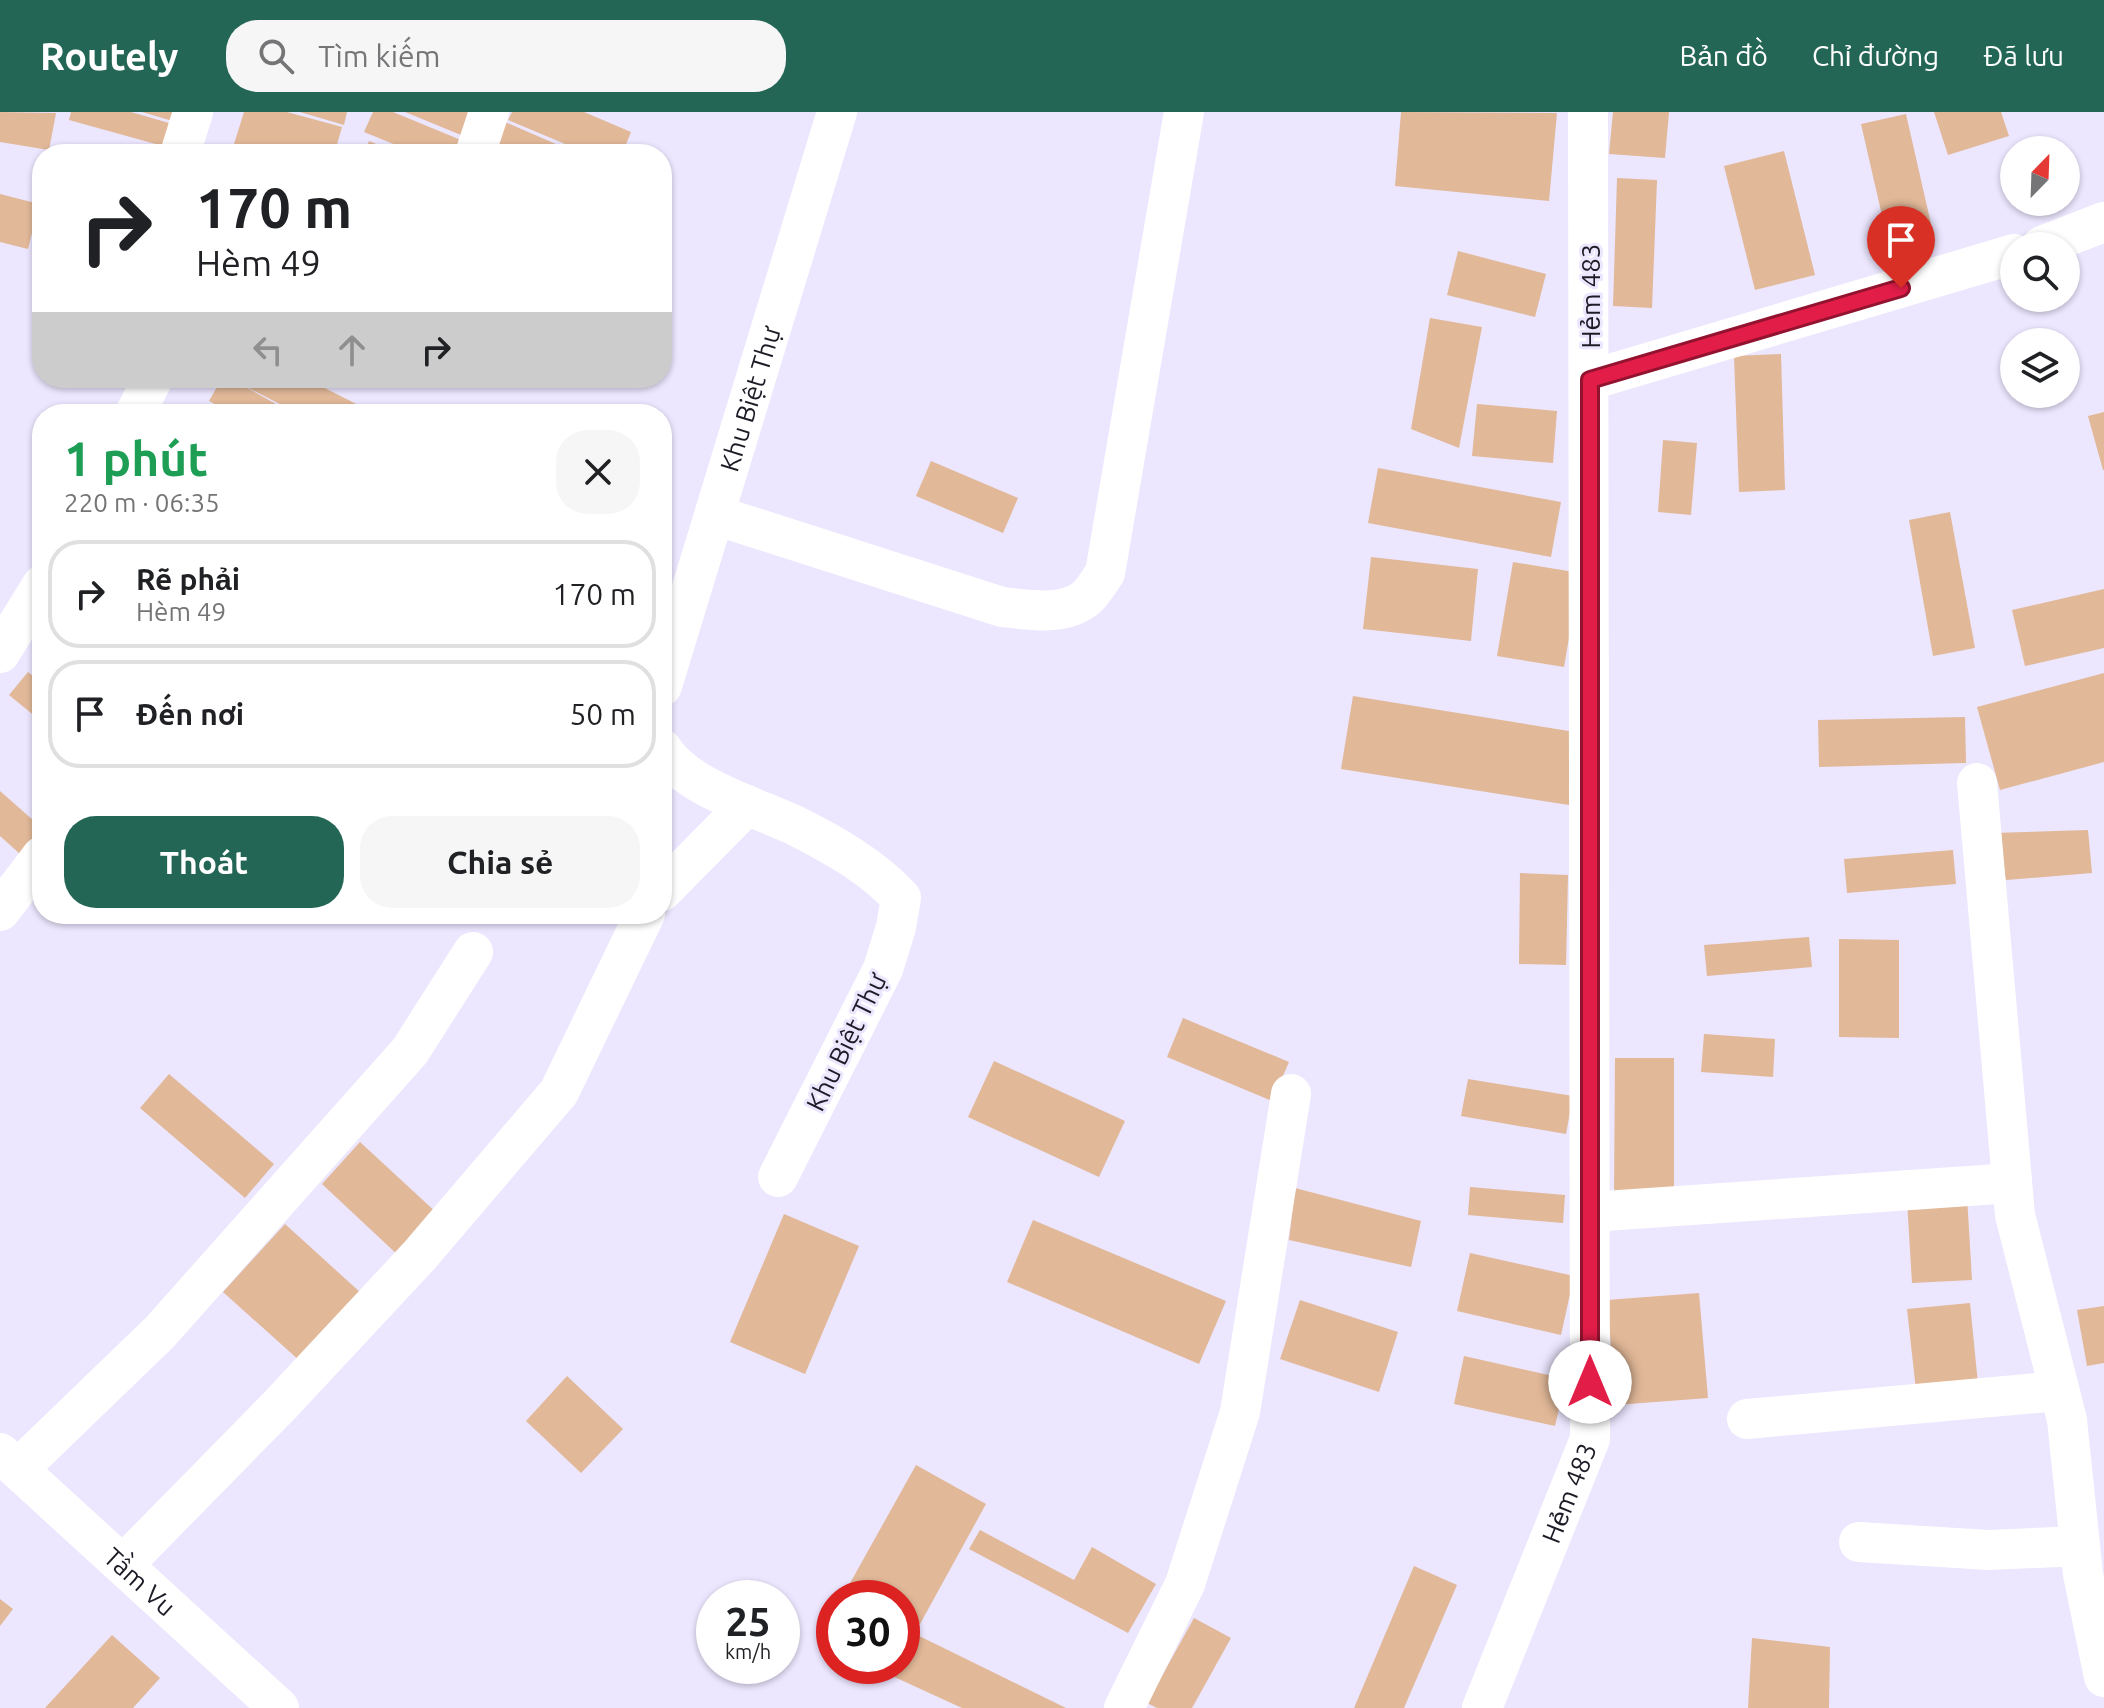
<!DOCTYPE html>
<html lang="vi">
<head>
<meta charset="utf-8">
<style>
  body { margin:0; font-family:Ubuntu,sans-serif; background:#f6f6f6; color:#202124; height:100vh; display:flex; flex-direction:column; font-size:30px; white-space:nowrap }
  * { box-sizing:border-box; margin:0 }
  p { font-size:26px; color:#757577 }
  .icon { flex:none; width:44px; height:44px; fill:none; stroke:currentColor; stroke-width:2; stroke-linecap:round; stroke-linejoin:round }
  .map { position:relative; flex:1; overflow:hidden }
  .side { position:absolute; left:32px; top:292px; width:640px; height:520px; display:flex; flex-direction:column; background:#fff; border-radius:32px; box-shadow:0 2px 6px #0004 }
  .side>* { flex:none }
  .banner { position:absolute; left:32px; top:32px; width:640px; height:244px; border-radius:32px; box-shadow:0 2px 6px #0004; background:#fff; color:#202124; overflow:hidden }
  .needle { width:52px; rotate:23deg }
  .fabs { position:absolute; left:2000px; top:24px; display:grid; gap:16px }
  .fabs a { display:grid; place-items:center; width:80px; height:80px; border-radius:50%; background:#fff; box-shadow:0 2px 6px #0004; font-size:40px }
  .speed { position:absolute; left:696px; top:1468px; display:flex; gap:16px; font-size:40px; font-weight:700; text-align:center }
  .speed>* { display:grid; place-content:center; width:104px; height:104px; border-radius:50%; background:#fff; box-shadow:0 2px 6px #0004; line-height:1 }
  .speed small { font-size:20px; font-weight:400 }
  .speed .limit { border:12px solid #d22; background:#fff; color:#111 }
  .pin { position:absolute; display:grid; place-items:center; width:68px; height:68px; color:#fff; margin:-82px -34px; border-radius:50% 50% 50% 0; rotate:-45deg; box-shadow:0 0 8px #0007 }
  .pin .icon { rotate:45deg }
  .me { position:absolute; width:88px; margin:-44px; rotate:0deg; stroke-linejoin:round; filter:drop-shadow(0 0 6px #0008) }
  .turn { display:flex; align-items:center; gap:28px; height:168px; padding:0 32px; font-size:36px }
  .turn .icon { width:104px; height:104px; stroke-width:2.5 }
  .turn b { display:block; font-size:56px; line-height:68px }
  .lanes { display:flex; align-items:center; height:76px; padding:0 32px; background:#0003; justify-content:center; gap:40px; direction:ltr }
  .lanes .off { opacity:.35 }
  .round { display:grid; place-items:center; flex:none; width:84px; height:84px; border-radius:32px; background:#f6f6f6 }
  .headline { display:flex; align-items:center; justify-content:space-between; height:136px; padding:0 32px }
  h1 { font-size:48px; font-weight:700; line-height:60px; color:#1e9e55 }
  .action { display:flex; gap:16px; margin-top:auto; padding:16px 32px }
  .action a { flex:1; height:92px; border-radius:32px; background:#246655; color:#fff; font-size:32px; font-weight:700; line-height:92px; text-align:center }
  .action a+a { background:#f6f6f6; color:#202124 }
  ul { padding:0; list-style:none }
  li { display:flex; align-items:center; gap:24px; height:108px; margin:0 16px 12px; padding:0 16px; border:4px solid #e0e0e0; border-radius:32px }
  li div { flex:1 }
  li b { display:block; font-size:30px }
  li em { font-style:normal }
  header { display:flex; align-items:center; gap:48px; box-sizing:border-box; height:112px; padding:0 40px; background:#246655; color:#fff }
  header strong { font-size:38px }
  nav { display:flex; gap:44px; margin-inline-start:auto; font-size:28px }
  .search { width:560px; height:72px; background:#f6f6f6; display:flex; align-items:center; gap:20px; box-sizing:border-box; padding:0 28px; border-radius:32px; color:#757577; font-size:30px }
  .map>svg:first-child { display:block }
</style>
</head>
<body>
<header>
<strong>Routely</strong>
<div class="search"><svg class="icon" aria-label="search" viewBox="0 0 24 24"><circle cx="10" cy="10" r="6"/><path d="M15 15l6 6"/></svg>Tìm kiếm</div>
<nav><a>Bản đồ</a><a>Chỉ đường</a><a>Đã lưu</a></nav>
</header>
<div class="map">
<svg width="2104" height="1596" viewBox="0 0 2104 1596">
  <rect width="100%" height="100%" fill="#ece6fe"/>
  <!-- building -->
  <g fill="#e1b898">
    <polygon points="0,0 56,1 49,38 0,30"/>
    <polygon points="71,0 131,0 176,13 170,36 69,8"/>
    <polygon points="142,0 178,0 176,10"/>
    <polygon points="244,0 287,0 342,15 336,36 322,32 335,37 334,42 270,42 234,32"/>
    <polygon points="300,0 347,0 344,13"/>
    <polygon points="373,0 393,0 461,28 455,42 418,42 364,20"/>
    <polygon points="405,0 469,0 461,23"/>
    <polygon points="512,0 584,0 631,20 622,42 589,42 508,8"/>
    <polygon points="1401,0 1557,1 1549,89 1395,74"/>
    <polygon points="1613,0 1669,0 1665,46 1609,42"/>
    <polygon points="1934,0 2001,0 2009,24 1948,43"/>
    <polygon points="1906,2 1931,112 1886,121 1861,12"/>
    <polygon points="505,10 579,42 510,42 494,35"/>
    <polygon points="369,29 401,42 364,42"/>
    <polygon points="236,34 260,41 260,42 234,42"/>
    <polygon points="1784,39 1815,163 1755,178 1724,54"/>
    <polygon points="1617,66 1657,68 1652,196 1613,194"/>
    <polygon points="0,82 39,92 28,137 0,130"/>
    <polygon points="1458,139 1546,162 1535,205 1447,183"/>
    <polygon points="1430,206 1482,215 1459,336 1411,317"/>
    <polygon points="1781,242 1785,378 1739,380 1734,244"/>
    <polygon points="222,266 305,266 376,302 299,302 233,268 294,302 233,302 209,289"/>
    <polygon points="1477,292 1557,299 1553,351 1472,344"/>
    <polygon points="2104,300 2104,358 2103,358 2088,304"/>
    <polygon points="1663,328 1697,331 1691,403 1658,400"/>
    <polygon points="931,349 1018,386 1003,421 916,384"/>
    <polygon points="1378,356 1561,390 1551,445 1368,411"/>
    <polygon points="1950,400 1975,536 1933,544 1909,408"/>
    <polygon points="1371,445 1478,457 1471,529 1363,517"/>
    <polygon points="1513,450 1580,461 1564,555 1497,544"/>
    <polygon points="2104,477 2104,536 2025,554 2012,498"/>
    <polygon points="28,560 42,571 42,610 9,583"/>
    <polygon points="2104,561 2104,650 2000,678 1977,595"/>
    <polygon points="1353,584 1581,621 1569,693 1341,657"/>
    <polygon points="1965,605 1966,651 1819,655 1818,608"/>
    <polygon points="0,679 42,716 42,736 29,750 0,724"/>
    <polygon points="2088,718 2092,761 2006,768 1993,721"/>
    <polygon points="1953,738 1956,772 1847,781 1844,747"/>
    <polygon points="1520,761 1568,763 1566,853 1519,852"/>
    <polygon points="126,802 142,802 136,810"/>
    <polygon points="1809,825 1812,855 1707,864 1704,833"/>
    <polygon points="1839,827 1899,828 1899,926 1839,925"/>
    <polygon points="1183,906 1289,950 1272,989 1167,945"/>
    <polygon points="1704,922 1775,927 1773,965 1701,960"/>
    <polygon points="1615,946 1674,946 1674,1085 1614,1084"/>
    <polygon points="994,949 1125,1009 1099,1065 968,1005"/>
    <polygon points="169,962 274,1052 245,1086 140,996"/>
    <polygon points="1468,967 1573,984 1566,1022 1461,1004"/>
    <polygon points="360,1030 439,1103 400,1145 322,1072"/>
    <polygon points="1470,1075 1565,1083 1563,1111 1468,1103"/>
    <polygon points="1295,1076 1421,1109 1411,1155 1289,1128"/>
    <polygon points="1967,1084 1972,1168 1912,1171 1907,1088"/>
    <polygon points="784,1102 859,1134 805,1262 730,1230"/>
    <polygon points="1033,1108 1226,1189 1199,1252 1007,1170"/>
    <polygon points="285,1112 372,1191 311,1259 223,1180"/>
    <polygon points="1470,1141 1574,1164 1561,1223 1457,1199"/>
    <polygon points="1699,1181 1708,1286 1616,1293 1607,1188"/>
    <polygon points="1300,1188 1398,1220 1379,1280 1280,1247"/>
    <polygon points="1970,1191 1978,1272 1916,1278 1907,1197"/>
    <polygon points="2104,1194 2104,1251 2087,1254 2077,1198"/>
    <polygon points="1464,1244 1566,1267 1555,1314 1454,1292"/>
    <polygon points="567,1264 623,1317 581,1361 526,1309"/>
    <polygon points="916,1353 986,1392 920,1512 902,1502 902,1486 873,1486 849,1473"/>
    <polygon points="980,1418 1074,1468 1092,1435 1156,1472 1128,1521 969,1437"/>
    <polygon points="1414,1454 1457,1473 1404,1596 1354,1596"/>
    <polygon points="0,1487 13,1497 0,1514"/>
    <polygon points="1194,1506 1231,1526 1192,1596 1157,1596 1147,1591"/>
    <polygon points="905,1517 1066,1596 962,1596 890,1563 893,1554 902,1554 902,1526"/>
    <polygon points="112,1523 160,1566 133,1596 45,1596"/>
    <polygon points="1752,1526 1830,1535 1829,1596 1748,1596"/>
  </g>
  <g fill="none" stroke-linecap="round" stroke-linejoin="round">
    <!-- minor -->
    <g stroke="#fff" stroke-width="40">
      <polyline points="180,42 193,0"/>
      <polyline points="475,42 489,0"/>
      <polyline points="2042,134 2104,110"/>
      <polyline points="1590,268 2014,142"/>
      <polyline points="135,302 153,266"/>
      <path d="M715,403L1002,495C1029,498 1062,504 1085,487C1093,481 1099,469 1105,461L1184,0"/>
      <polyline points="0,541 42,473"/>
      <path id="s1" d="M662,574L837,0"/>
      <path d="M662,637C687,676 753,694 794,713C832,732 873,755 901,786L896,815L883,857L778,1065"/>
      <polyline points="1977,671 2015,1103 2067,1308 2083,1462 2104,1565"/>
      <polyline points="662,779 747,693"/>
      <polyline points="0,799 42,744"/>
      <polyline points="1590,1100 2012,1071"/>
      <polyline points="1747,1307 2059,1279"/>
      <path id="s2" d="M0,1341L279,1596"/>
      <polyline points="18,1357 160,1220 410,939 473,840"/>
      <polyline points="1859,1430 1989,1438 2080,1434"/>
      <polyline points="123,1453 280,1293 419,1144 559,980 645,802"/>
      <polyline points="1124,1596 1185,1472 1240,1300 1291,982"/>
      <path id="s3" d="M1482,1596L1590,1327L1588,0"/>
    </g>
  </g>
  <g fill="none" stroke-linecap="round" stroke-linejoin="round">
    <defs>
      <polyline id="route" points="1590,1270 1590,268 1901,176"/>
    </defs>
    <!-- route casing -->
    <use href="#route" stroke="#92132f" stroke-width="20"/>
    <!-- route -->
    <use href="#route" stroke="#e11d48" stroke-width="14"/>
  </g>
  <g text-anchor="middle" dominant-baseline="central" stroke-width="6" stroke-linejoin="round" paint-order="stroke">
    <!-- street labels -->
    <g font-size="26" fill="#1e1b26" stroke="#ece6fe">
      <text transform="translate(1590 184) rotate(-90)">Hẻm 483</text>
      <text stroke="none"><textPath href="#s1" startOffset="300">Khu Biệt Thự</textPath></text>
      <text transform="translate(846 930) rotate(-64)">Khu Biệt Thự</text>
      <text stroke="none"><textPath href="#s3" startOffset="232">Hẻm 483</textPath></text>
      <text stroke="none"><textPath href="#s2" startOffset="190">Tầm Vu</textPath></text>
    </g>
  </g>
</svg>
<div class="fabs">
<a><svg class="needle" viewBox="-14 -14 28 28"><path d="M0-13l5 13h-10z" fill="#e53935"/><path d="M0 13l5-13h-10z" fill="#757577"/></svg></a>
<a><svg class="icon" aria-label="search" viewBox="0 0 24 24"><circle cx="10" cy="10" r="6"/><path d="M15 15l6 6"/></svg></a>
<a><svg class="icon" aria-label="layers" viewBox="0 0 24 24"><path d="M12 4l9 5-9 5-9-5zM3 14l9 5 9-5"/></svg></a>
</div>
<div class="speed"><div>25<small>km/h</small></div><div class="limit">30</div></div>
<div class="pin" style="left:1901px;top:176px;background:#d93025"><svg class="icon" aria-label="arrive" viewBox="0 0 24 24"><path d="M6 21V4h12l-3 4 3 4H6"/></svg></div>
<svg class="me" style="left:1590px;top:1270px" viewBox="-20 -20 40 40"><circle r="19" fill="#fff"/><path d="M0-13L10 11 0 6-10 11z" fill="#e11d48"/></svg>
<div class="banner">
<div class="turn"><svg class="icon" aria-label="right" viewBox="0 0 24 24"><path d="M7 20v-9h11M14 6l5 5-5 5"/></svg><div><b>170 m</b>Hèm 49</div></div>
<div class="lanes"><svg class="icon off" aria-label="left" viewBox="0 0 24 24"><path d="M17 20v-9H6M10 6l-5 5 5 5"/></svg><svg class="icon off" aria-label="ahead" viewBox="0 0 24 24"><path d="M12 20V5M6 11l6-6 6 6"/></svg><svg class="icon" aria-label="right" viewBox="0 0 24 24"><path d="M7 20v-9h11M14 6l5 5-5 5"/></svg></div>
</div>
<section class="side">
<div class="headline"><div><h1>1 phút</h1><p>220 m · 06:35</p></div><a class="round"><svg class="icon" aria-label="close" viewBox="0 0 24 24"><path d="M6 6l12 12M18 6L6 18"/></svg></a></div>
<ul>
<li><svg class="icon" aria-label="right" viewBox="0 0 24 24"><path d="M7 20v-9h11M14 6l5 5-5 5"/></svg><div><b>Rẽ phải</b><p>Hèm 49</p></div><em>170 m</em></li>
<li><svg class="icon" aria-label="arrive" viewBox="0 0 24 24"><path d="M6 21V4h12l-3 4 3 4H6"/></svg><div><b>Đến nơi</b></div><em>50 m</em></li>
</ul>
<div class="action"><a>Thoát</a><a>Chia sẻ</a></div>
</section>
</div>
</body>
</html>
